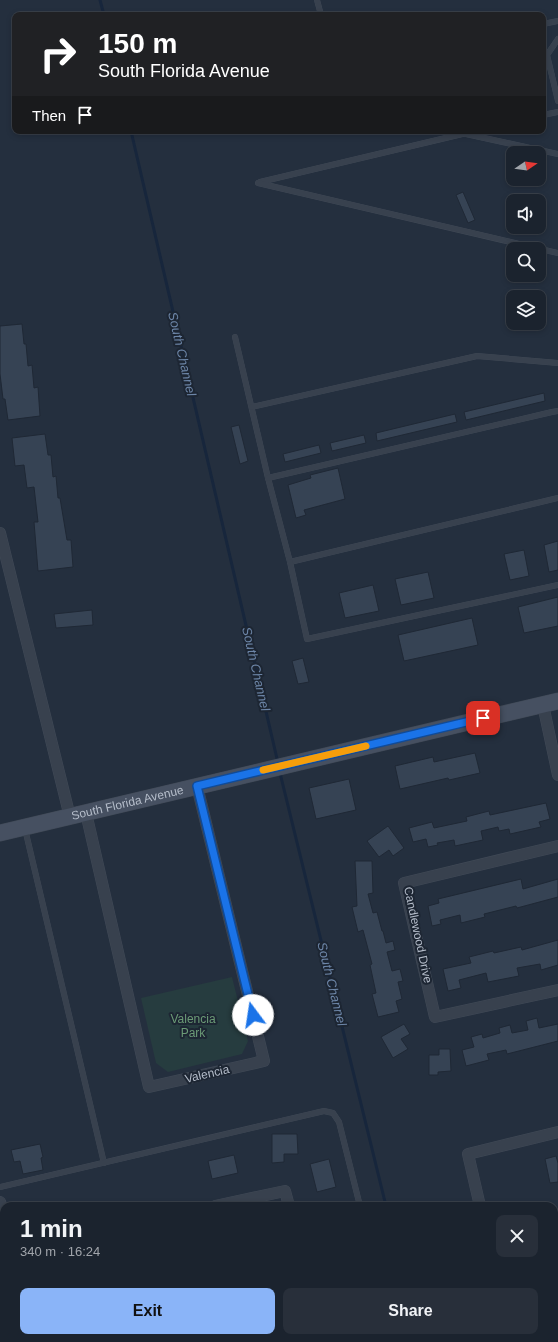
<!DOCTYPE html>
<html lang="en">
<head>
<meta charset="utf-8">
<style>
  body { margin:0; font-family:Arial,sans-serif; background:#282f3a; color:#f1f3f6; height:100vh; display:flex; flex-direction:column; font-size:15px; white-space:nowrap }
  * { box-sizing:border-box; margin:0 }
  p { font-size:13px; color:#a0a4aa }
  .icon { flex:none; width:22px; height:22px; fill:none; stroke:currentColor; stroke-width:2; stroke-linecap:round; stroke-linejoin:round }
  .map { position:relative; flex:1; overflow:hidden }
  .drawer { position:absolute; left:0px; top:1202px; width:558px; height:140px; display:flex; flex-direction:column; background:#1b232e; border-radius:12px 12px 0 0; box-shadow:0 2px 6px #0003,0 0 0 1px #39404a }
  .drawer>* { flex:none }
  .top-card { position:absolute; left:12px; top:12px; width:534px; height:122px; border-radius:8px; box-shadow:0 2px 6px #0003,0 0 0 1px #39404a; background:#202124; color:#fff; overflow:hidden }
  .needle { width:26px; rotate:77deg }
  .tools { position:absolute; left:506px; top:146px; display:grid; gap:8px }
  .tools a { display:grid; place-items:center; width:40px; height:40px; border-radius:8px; background:#1b232e; box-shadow:0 2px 6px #0003,0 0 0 1px #39404a; font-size:20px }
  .pin { position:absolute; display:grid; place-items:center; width:34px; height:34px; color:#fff; margin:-17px; border-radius:8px; box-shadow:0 2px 6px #0006 }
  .me { position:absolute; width:44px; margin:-22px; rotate:346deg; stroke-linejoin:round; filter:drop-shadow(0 0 3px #0008) }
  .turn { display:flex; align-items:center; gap:14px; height:84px; padding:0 20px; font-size:18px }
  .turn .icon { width:52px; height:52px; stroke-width:2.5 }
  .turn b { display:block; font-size:28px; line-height:34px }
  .then { display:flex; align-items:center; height:38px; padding:0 20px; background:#0003; gap:8px; font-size:15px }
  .round { display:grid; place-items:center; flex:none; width:42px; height:42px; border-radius:8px; background:#282f3a }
  .summary { display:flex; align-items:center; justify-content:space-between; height:68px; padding:0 20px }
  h1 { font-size:24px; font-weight:600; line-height:30px }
  .primary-button { display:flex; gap:8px; margin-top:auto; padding:8px 20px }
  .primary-button a { flex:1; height:46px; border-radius:8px; background:#8ab4f8; color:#111; font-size:16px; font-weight:600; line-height:46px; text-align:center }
  .primary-button a+a { background:#282f3a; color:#f1f3f6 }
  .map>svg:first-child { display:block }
</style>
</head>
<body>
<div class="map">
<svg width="558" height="1342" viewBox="0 0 558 1342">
  <rect width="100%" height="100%" fill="#242f3e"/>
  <!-- green -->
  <polygon fill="#263c3f" points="232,977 248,1041 242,1054 168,1072 156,1063 141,998"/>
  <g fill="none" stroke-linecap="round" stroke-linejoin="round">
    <!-- stream -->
    <g stroke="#17263c" stroke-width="3">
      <polyline points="100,0 104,15"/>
      <polyline points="131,131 278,763"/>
      <polyline points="280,773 386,1206"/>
      <polyline points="418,1338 419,1342"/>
    </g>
  </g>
  <!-- building -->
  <g fill="#364354" stroke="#1f2835">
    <polygon points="463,192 475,220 468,223 456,195"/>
    <polygon points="22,324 24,344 26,344 28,366 32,365 34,388 38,387 40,416 8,420 5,399 3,399 0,374 0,326"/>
    <polygon points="544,393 545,401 466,420 464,412"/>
    <polygon points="455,414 457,422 377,441 376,433"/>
    <polygon points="239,425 248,461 240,464 231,427"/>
    <polygon points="45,434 48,455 51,455 53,477 56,476 58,498 60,498 67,540 71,540 73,567 38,571 34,522 38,522 34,487 27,488 24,465 15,466 12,438"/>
    <polygon points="364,435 366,443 332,451 330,443"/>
    <polygon points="319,445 321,453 285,462 283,454"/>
    <polygon points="338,468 345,499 304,510 306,515 296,518 288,485 311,478 310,475"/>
    <polygon points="558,541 558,570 549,572 544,545"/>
    <polygon points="524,550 529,576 510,580 504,554"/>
    <polygon points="428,572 434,598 401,605 395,579"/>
    <polygon points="373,585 379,611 345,618 339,593"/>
    <polygon points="558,597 558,626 524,633 518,607"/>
    <polygon points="92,610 93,625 56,628 54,614"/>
    <polygon points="472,618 478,645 404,661 398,635"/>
    <polygon points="303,658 309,682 298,684 292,661"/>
    <polygon points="475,753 480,773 449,780 448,778 400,789 395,766 433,757 434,762"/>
    <polygon points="349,779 356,810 316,819 309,788"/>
    <polygon points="546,803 550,819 539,822 541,827 510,834 509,829 499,831 498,827 481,831 483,840 455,846 454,840 437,843 438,845 428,847 426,839 413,842 409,828 432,822 434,828 467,821 466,817 489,811 490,815"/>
    <polygon points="388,826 404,848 393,856 389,850 379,857 367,841"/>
    <polygon points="355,861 372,861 373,893 368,894 373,913 377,912 382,931 383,931 386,943 393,941 395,950 387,952 392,971 400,969 403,981 398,982 402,999 396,1001 399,1012 378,1017 372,994 376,993 370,965 372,964 363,930 358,932 352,907 357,906"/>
    <polygon points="521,879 523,889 558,879 558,897 517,908 516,906 484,914 485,917 461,923 460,915 440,920 441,924 432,926 428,906 439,903 438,899"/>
    <polygon points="558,940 558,965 541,970 540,964 517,968 519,976 488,982 486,973 459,980 461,988 448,991 443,969 471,963 469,957 493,951 494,953 521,947 522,950"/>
    <polygon points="537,1018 539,1028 558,1024 558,1041 507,1054 506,1050 487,1054 489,1060 466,1066 462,1050 474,1047 471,1037 482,1034 483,1038 500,1033 499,1028 510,1025 512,1033 528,1030 526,1021"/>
    <polygon points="404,1024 410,1034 401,1039 408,1049 393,1058 381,1037"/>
    <polygon points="439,1049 450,1049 451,1071 438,1072 438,1075 429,1075 429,1055 439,1055"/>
    <polygon points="272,1134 297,1134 298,1154 284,1154 284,1162 272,1163"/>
    <polygon points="40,1144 43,1157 41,1158 43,1170 23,1174 20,1161 14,1162 11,1150"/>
    <polygon points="234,1155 238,1173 212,1179 208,1161"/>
    <polygon points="556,1156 558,1163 558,1182 550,1183 545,1159"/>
    <polygon points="329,1159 336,1187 317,1192 310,1164"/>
  </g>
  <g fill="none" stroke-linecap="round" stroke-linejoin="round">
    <defs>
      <g id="lane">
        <polyline points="317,0 321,15"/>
        <polyline points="543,24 558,21"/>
        <polyline points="558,39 547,55 558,101"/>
        <polyline points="543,115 558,112"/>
        <polyline points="466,134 558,154"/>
        <polyline points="260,182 475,131"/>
        <polyline points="258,183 558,253"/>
        <polyline points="235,337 268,478 290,562 558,498"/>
        <polyline points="252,407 477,356 558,363"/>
        <polyline points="268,478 552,412 558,411"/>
        <polyline points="290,562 307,639 558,585"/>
        <polyline points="25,829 104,1163"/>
        <polyline points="0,1187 324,1111 333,1113 339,1122 360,1206"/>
        <polyline points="392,1338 393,1342"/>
      </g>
      <g id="street">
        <polyline points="0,533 70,817"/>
        <polyline points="543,705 558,775"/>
        <polyline points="86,813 149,1087 264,1061 197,786"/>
        <polyline points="558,846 404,883 435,1017 558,990"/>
        <polyline points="0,1202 4,1214"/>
        <polyline points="215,1206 285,1191 289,1206"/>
        <polyline points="480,1206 468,1154 558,1132"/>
        <polyline points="554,1276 558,1275"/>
        <polyline points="37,1338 38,1342"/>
        <polyline points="318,1338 319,1342"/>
        <polyline points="253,1342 270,1338"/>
      </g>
      <g id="secondary">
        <path id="s1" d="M0,833L558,701"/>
      </g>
    </defs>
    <!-- lane casing -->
    <use href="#lane" stroke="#414a57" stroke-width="6"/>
    <!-- street casing -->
    <use href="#street" stroke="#414a57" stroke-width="12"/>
    <!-- secondary casing -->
    <use href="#secondary" stroke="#414a57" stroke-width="17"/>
    <!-- lane -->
    <use href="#lane" stroke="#38414e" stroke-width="5.5"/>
    <!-- street -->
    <use href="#street" stroke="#38414e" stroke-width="11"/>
    <!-- secondary -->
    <use href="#secondary" stroke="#465061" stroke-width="16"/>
  </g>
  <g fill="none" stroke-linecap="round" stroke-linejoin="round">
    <defs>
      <polyline id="route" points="253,1015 197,786 483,718"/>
    </defs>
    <!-- route casing -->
    <use href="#route" stroke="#114b97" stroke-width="10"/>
    <!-- route -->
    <use href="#route" stroke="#1a73e8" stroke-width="7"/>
    <!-- slow -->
    <polyline stroke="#f59e0b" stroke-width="7" points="263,770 366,746"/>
  </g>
  <g text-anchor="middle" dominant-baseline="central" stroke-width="4" stroke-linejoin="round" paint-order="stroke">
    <!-- street labels -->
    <g font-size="12" fill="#b4bcc9" stroke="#1d2633">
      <text stroke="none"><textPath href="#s1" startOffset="131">South Florida Avenue</textPath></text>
      <text transform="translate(418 935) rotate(78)">Candlewood Drive</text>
      <text transform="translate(207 1074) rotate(-13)">Valencia</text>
    </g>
    <!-- park labels -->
    <g font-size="12" fill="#6b9a76" stroke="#1d2633">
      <text x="193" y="1019">Valencia<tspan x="193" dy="14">Park</tspan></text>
    </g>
    <!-- water labels -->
    <g font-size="13" font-style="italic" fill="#6d86a8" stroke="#1d2633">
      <text transform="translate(182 354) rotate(77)">South Channel</text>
      <text transform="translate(256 669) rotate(77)">South Channel</text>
      <text transform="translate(332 984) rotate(76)">South Channel</text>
    </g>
  </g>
</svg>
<div class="tools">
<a><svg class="needle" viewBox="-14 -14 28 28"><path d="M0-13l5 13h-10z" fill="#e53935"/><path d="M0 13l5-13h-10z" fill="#a0a4aa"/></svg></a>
<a><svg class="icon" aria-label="sound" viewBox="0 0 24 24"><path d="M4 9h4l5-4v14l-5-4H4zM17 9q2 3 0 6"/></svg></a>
<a><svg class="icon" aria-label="search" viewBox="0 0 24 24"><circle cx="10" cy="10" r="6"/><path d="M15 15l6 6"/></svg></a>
<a><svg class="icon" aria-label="layers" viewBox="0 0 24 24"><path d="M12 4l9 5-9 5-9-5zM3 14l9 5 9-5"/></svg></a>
</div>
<div class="pin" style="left:483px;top:718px;background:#d93025"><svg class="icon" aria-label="arrive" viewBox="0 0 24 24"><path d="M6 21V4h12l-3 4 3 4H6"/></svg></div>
<svg class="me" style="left:253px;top:1015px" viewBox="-20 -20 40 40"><circle r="19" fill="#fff"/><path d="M0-13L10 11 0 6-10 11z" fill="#1a73e8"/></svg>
<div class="top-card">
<div class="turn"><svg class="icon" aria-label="right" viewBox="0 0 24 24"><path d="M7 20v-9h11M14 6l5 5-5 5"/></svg><div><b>150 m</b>South Florida Avenue</div></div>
<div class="then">Then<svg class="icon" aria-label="arrive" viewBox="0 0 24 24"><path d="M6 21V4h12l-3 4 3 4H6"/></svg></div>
</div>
<section class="drawer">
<div class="summary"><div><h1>1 min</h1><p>340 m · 16:24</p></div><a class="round"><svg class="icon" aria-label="close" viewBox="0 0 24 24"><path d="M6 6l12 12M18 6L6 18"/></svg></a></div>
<div class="primary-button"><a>Exit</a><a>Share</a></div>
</section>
</div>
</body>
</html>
